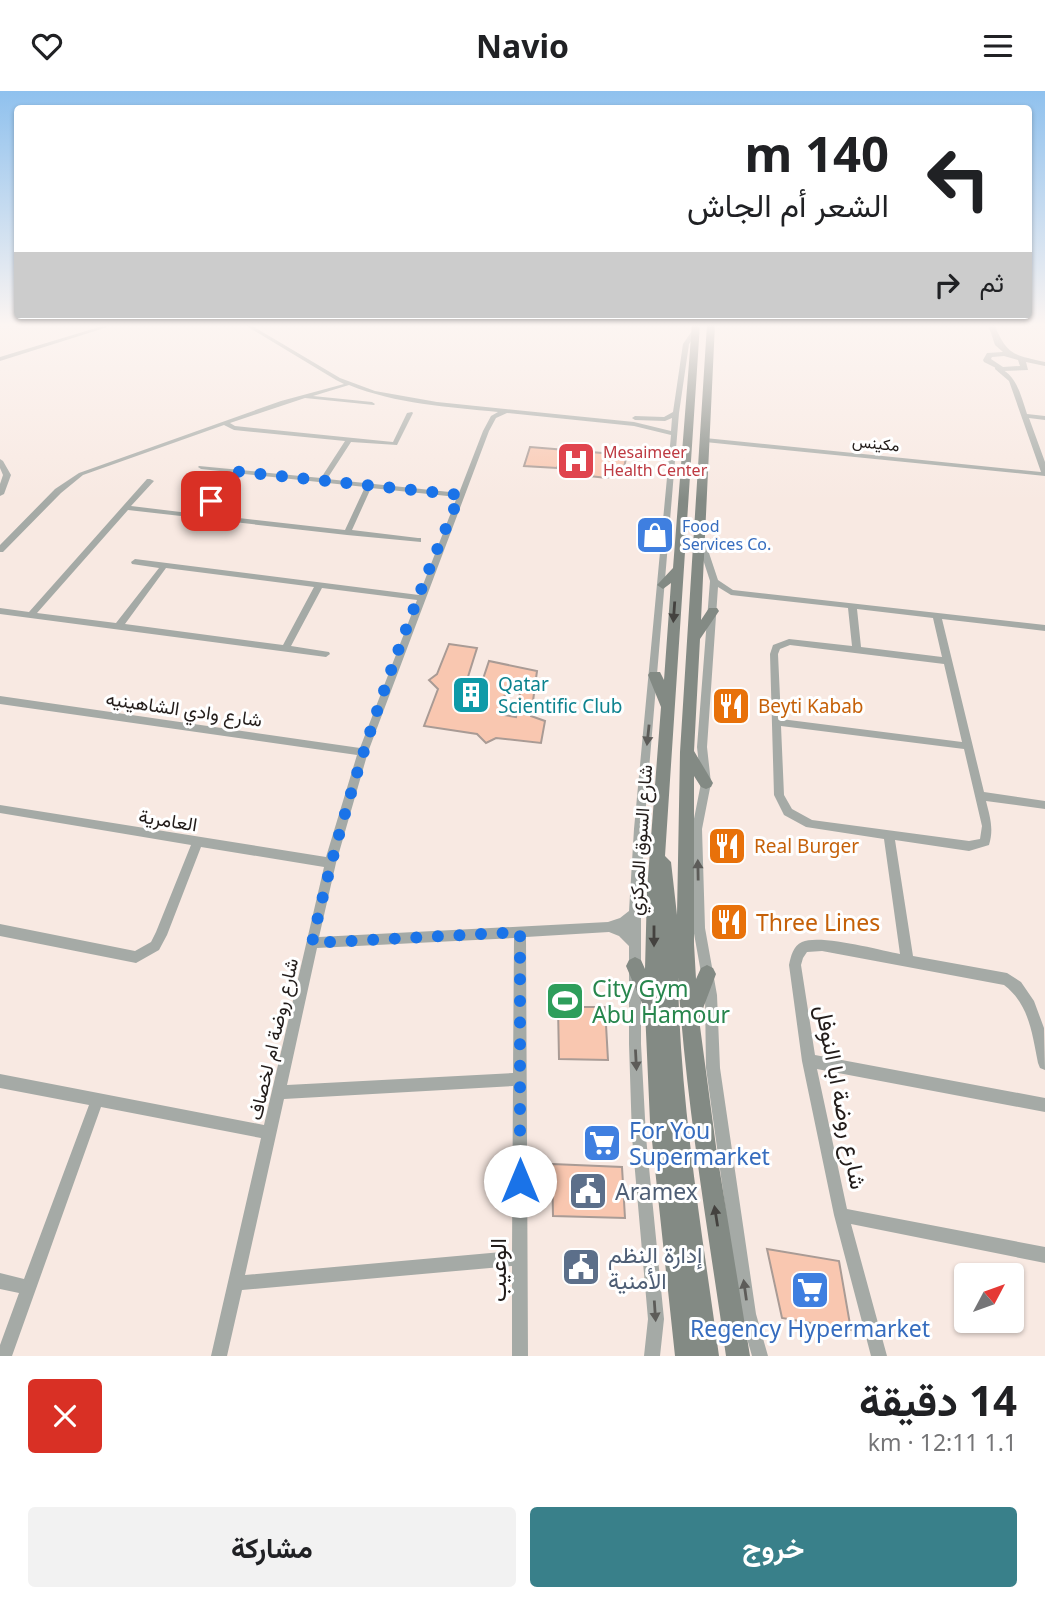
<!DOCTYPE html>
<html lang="ar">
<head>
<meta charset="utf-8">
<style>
  body { margin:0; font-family:"Noto Sans",Vazirmatn,sans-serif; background:#f2f2f2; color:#202124; direction:rtl; height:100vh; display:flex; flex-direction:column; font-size:26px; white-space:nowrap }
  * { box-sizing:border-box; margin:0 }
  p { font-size:23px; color:#757577 }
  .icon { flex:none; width:38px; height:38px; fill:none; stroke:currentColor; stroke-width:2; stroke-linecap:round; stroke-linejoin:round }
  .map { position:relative; height:1265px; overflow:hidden; direction:ltr }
  .sheet { display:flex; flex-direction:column; background:#fff; flex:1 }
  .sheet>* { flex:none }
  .guide { position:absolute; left:14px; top:14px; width:1018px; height:214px; border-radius:7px; box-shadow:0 2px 5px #0004; direction:rtl; background:#fff; color:#202124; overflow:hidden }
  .needle { width:46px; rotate:49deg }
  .fabs { position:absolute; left:954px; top:1172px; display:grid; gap:14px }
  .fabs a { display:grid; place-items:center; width:70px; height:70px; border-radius:7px; background:#fff; box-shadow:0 2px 5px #0004; font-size:35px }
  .pin { position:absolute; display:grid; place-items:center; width:60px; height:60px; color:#fff; margin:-30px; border-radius:14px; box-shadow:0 4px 10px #0006 }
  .me { position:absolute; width:77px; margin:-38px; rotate:0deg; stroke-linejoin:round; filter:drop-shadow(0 0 5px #0008) }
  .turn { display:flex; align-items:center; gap:24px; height:147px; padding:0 28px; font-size:32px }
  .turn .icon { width:91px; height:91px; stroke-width:2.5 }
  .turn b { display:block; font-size:49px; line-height:60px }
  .then { display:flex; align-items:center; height:66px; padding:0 28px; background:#0003; gap:14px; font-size:26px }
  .round { display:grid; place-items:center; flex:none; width:74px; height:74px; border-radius:7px; background:#f2f2f2 }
  .overview { display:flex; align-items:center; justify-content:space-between; height:119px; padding:0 28px }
  h1 { font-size:42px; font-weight:700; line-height:52px }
  .primary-button { display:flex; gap:14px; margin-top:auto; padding:14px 28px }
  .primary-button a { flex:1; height:80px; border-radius:7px; background:#39808a; color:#fff; font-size:28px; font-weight:700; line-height:80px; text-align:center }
  .primary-button a+a { background:#f2f2f2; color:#202124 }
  header { display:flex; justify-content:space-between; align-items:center; height:91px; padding:0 28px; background:#fff; font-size:32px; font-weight:700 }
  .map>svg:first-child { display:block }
</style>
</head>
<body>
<header><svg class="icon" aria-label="menu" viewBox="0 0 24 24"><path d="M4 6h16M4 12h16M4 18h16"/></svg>Navio<svg class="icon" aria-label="heart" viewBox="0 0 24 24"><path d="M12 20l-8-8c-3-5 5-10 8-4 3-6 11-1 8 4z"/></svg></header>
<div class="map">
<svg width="1045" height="1265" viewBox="0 0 1045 1265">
  <rect width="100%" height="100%" fill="#f8e9e2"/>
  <!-- building -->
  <g fill="#f9c7b0" stroke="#a99b95" stroke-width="2" fill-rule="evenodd">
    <polygon points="530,356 614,363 613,367 626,368 624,376 613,375 611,385 607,387 580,384 580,374 559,372 557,377 524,375"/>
    <path d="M449,553L477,557L467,589L482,591L489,570L537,580L531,625L545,630L541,652L496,647L486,652L477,643L424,635L438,598L429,589L437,583ZM512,601L520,602L516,626L498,623L503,606Z"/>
    <polygon points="558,916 605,916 608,969 559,968"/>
    <polygon points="552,1073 622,1076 625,1127 553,1125"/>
    <polygon points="767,1158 839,1170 851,1239 782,1227"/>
  </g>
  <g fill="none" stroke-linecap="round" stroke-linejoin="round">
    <!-- minor -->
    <g fill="#a5aaa6" fill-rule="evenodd">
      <polygon points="109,233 117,233 0,270 0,266"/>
      <path d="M243,233H249L340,287L375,300L437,311L634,331L671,340L672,327L665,330L635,329L632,327L635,325L664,326L673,321L683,253L694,237L699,238L689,253L679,322L644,738L641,823V953L646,1046L664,1228L660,1265H644L648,1228L632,1046L629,953V855L619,845L609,841L526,846L528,1265H512V1175L242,1199L227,1265H211L261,1047L101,1016L12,1265H0V1254L19,1202L0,1198V1182L24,1188L89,1014L0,997V983L264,1034L324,776L201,756L167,844L159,859L136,872L0,845V833L135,860L151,851L156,841L191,754L0,722V714L326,766L357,664L0,613V605L360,657L417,509L322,497L291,555L329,561L330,563L326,566L0,523V517L29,521L147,388H150L154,390L131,415L197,423L229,381L201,378L198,376L199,375L321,387L345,350L234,339L224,334L83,384L61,402L3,461H0V454L55,398L79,382L281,310L344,293L336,289ZM349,294C396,313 448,316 498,321L491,325L483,340L459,402L327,388L351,351L397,354L413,322L412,321L407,322L393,351L235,335L230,332L305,307L374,314L375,313L372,311L313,305ZM507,322L634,335L671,344L634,738L629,820L620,827L608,831L319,846L336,772L368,661L489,340L496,327ZM235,382L365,396L345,439L204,423ZM371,397L457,406L419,504L135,468L131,471L132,473L159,477L116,532L37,522L128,419L347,444L421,451V447H418L352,439ZM166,477L314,496L283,554L125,533ZM514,847L513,982L287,994L317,857ZM513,995L512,1160L245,1184L284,1008Z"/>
      <path d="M995,276C1016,280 1021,305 1027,323L1045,325V329L1029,327L1045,371V385L705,351L702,349L705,347L1041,381L1009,290L995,278Z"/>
      <polygon points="0,368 3,370 11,384 4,403 0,405 0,393 3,384 0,377"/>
      <path d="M698,448H704L705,450L718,489L733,499L1045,534V540L942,528L984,701L1045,710V718L986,710C990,726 994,738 989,754L969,760L895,749L913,865L1007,882L1021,891L1034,910L1044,937L1045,979L1040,977L1038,972C1032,942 1029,913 1004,894L822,860L807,861L803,867L801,874L815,964L1045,1007V1021L817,978L847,1118L1045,1156V1172L851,1133L887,1265H871L834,1124L802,970L789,874C791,865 793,855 802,851C820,843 879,859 900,863L884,748L806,736L784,724L774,704L770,563L773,554L789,548L852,555L848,517L731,504L718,496L707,656L711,692L702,738L705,837L717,904L720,977L756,1223L768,1265H752L740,1223L706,977L705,904L693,837L692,738L701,692L697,656L710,490L697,450ZM857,518L933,527L942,566L861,556ZM790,554L944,573L962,651L781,628L778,563L780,558ZM781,635L964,658L982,735L980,748L969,750L812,729L792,718L784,704Z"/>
    </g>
    <!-- tertiary -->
    <path fill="#a5aaa6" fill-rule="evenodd" d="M988,233H994C1007,264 1013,264 1045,271V275L1026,271L1028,279L1002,280L984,271L983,269L987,262L1003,261L995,254ZM1004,265L1018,269L1020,275L1003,276L991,268L992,266Z"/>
    <!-- secondary -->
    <path fill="#838a84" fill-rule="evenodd" d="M692,233H700L665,765L671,771L677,824L680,661L707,233H715L701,529L709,517H717L719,520L700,548L694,660L713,692L711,696L706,698L701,696L694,685V853L696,888L701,877L707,874L713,877L716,883L699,928L717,1063L750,1265H726C708,1139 686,1013 678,886C680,1013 702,1140 719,1265H675L650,1031L645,919L626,875L629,869L635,866L641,869L645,878L647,799L661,616L648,584L650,581H660L664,589L671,492L663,498L657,494L673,477Z"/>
  </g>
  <!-- one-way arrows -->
  <defs><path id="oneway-solid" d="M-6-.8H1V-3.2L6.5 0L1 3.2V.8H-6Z" transform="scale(1.75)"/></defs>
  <g fill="#44423f">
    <use href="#oneway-solid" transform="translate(674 521) rotate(94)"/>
    <use href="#oneway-solid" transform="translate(654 845) rotate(90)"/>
    <use href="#oneway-solid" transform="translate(716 1125) rotate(-99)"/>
  </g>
  <g fill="#5d5c59">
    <use href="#oneway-solid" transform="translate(648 644) rotate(96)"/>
    <use href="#oneway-solid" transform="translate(698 779) rotate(-91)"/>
    <use href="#oneway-solid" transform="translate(636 969) rotate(87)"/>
    <use href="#oneway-solid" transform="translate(745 1199) rotate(-98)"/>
    <use href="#oneway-solid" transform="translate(655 1220) rotate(86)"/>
  </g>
  <!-- sky -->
  <linearGradient id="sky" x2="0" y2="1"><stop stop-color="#8fc1ee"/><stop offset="0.57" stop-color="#fcf5f2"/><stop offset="1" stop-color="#fcf5f2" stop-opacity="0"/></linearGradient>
  <rect width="1045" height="410" fill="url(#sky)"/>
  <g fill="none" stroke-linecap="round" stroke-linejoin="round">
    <!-- route -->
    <path stroke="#1a73e8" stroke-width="12" stroke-dasharray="0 21.6" d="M211,410L233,380L460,404C398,548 346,699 312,852L520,841V1090"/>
  </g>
  <!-- icons -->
  <defs>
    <symbol id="hospital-square" viewBox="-11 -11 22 22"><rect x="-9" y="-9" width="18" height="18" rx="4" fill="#e0444e" stroke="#fff"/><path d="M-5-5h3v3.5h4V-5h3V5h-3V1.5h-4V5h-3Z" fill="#fff"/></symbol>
    <symbol id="shop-square" viewBox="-11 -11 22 22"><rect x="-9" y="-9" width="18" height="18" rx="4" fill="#3f7fe0" stroke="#fff"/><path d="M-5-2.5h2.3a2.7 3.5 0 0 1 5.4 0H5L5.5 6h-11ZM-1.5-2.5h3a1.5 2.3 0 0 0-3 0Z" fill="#fff"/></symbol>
    <symbol id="building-square" viewBox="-11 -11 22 22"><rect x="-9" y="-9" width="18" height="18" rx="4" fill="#0f9aa8" stroke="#fff"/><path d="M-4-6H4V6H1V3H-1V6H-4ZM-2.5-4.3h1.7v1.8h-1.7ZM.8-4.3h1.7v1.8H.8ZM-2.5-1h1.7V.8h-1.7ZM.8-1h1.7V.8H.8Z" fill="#fff"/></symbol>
    <symbol id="restaurant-square" viewBox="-11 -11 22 22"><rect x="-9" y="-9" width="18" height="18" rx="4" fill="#e8710a" stroke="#fff"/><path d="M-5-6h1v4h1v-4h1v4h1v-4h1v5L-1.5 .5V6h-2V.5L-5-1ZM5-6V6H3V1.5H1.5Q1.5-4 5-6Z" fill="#fff"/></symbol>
    <symbol id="stadium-square" viewBox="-11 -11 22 22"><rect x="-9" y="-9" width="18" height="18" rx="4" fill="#2e9e5b" stroke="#fff"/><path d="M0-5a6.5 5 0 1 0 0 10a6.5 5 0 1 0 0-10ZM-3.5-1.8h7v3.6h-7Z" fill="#fff"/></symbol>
    <symbol id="supermarket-square" viewBox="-11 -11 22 22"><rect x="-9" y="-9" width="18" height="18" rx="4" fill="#3f7fe0" stroke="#fff"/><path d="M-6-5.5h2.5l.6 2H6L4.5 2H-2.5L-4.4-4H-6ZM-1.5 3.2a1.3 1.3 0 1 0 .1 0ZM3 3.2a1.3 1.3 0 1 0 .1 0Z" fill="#fff"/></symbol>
    <symbol id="civic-square" viewBox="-11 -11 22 22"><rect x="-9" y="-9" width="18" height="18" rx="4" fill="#5c6f8a" stroke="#fff"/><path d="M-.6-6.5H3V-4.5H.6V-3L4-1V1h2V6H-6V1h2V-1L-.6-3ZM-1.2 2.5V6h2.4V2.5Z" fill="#fff"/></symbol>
  </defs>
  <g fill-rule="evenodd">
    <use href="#hospital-square" x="554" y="348" width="44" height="44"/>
    <use href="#shop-square" x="633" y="422" width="44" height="44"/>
    <use href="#building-square" x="449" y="582" width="44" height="44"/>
    <use href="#restaurant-square" x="709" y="593" width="44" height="44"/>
    <use href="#restaurant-square" x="705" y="733" width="44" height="44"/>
    <use href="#restaurant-square" x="707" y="809" width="44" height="44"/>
    <use href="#stadium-square" x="543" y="888" width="44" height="44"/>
    <use href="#supermarket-square" x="580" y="1030" width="44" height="44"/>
    <use href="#civic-square" x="566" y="1078" width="44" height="44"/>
    <use href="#civic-square" x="559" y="1154" width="44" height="44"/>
    <use href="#supermarket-square" x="788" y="1177" width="44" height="44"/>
  </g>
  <g text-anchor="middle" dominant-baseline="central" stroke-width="6" stroke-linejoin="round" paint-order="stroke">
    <!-- far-street labels -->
    <g font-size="16" fill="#221c1a" stroke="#fff">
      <text transform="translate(876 352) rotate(6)">مكينس</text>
    </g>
    <!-- far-health labels -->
    <g font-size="16" fill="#be3a42" stroke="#fff" text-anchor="start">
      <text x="603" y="361">Mesaimeer<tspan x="603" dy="18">Health Center</tspan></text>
    </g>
    <!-- far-shop labels -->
    <g font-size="16" fill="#366cbe" stroke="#fff" text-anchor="start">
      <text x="682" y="435">Food<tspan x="682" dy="18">Services Co.</tspan></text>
    </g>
    <!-- culture labels -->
    <g font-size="19" fill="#0d838f" stroke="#fff" text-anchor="start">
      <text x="498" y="593">Qatar<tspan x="498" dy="22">Scientific Club</tspan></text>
    </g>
    <!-- food labels -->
    <g font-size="19" fill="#c56008" stroke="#fff" text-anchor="start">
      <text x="758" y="615">Beyti Kabab</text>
      <text x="754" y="755">Real Burger</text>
    </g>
    <!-- street labels -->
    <g font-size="19" fill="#221c1a" stroke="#fff">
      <text transform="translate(184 618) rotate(8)">شارع وادي الشاهينيه</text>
      <text transform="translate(168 729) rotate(9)">العامرية</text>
      <text transform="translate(640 749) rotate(-86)">شارع السوق المركزي</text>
      <text transform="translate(273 948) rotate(-77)">شارع روضة ام لخصاف</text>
    </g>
    <!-- near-food labels -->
    <g font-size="23" fill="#c56008" stroke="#fff" text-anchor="start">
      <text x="756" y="831">Three Lines</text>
    </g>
    <!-- near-leisure labels -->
    <g font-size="23" fill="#27864d" stroke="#fff" text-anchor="start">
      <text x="592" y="897">City Gym<tspan x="592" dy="26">Abu Hamour</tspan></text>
    </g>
    <!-- near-street labels -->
    <g font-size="23" fill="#221c1a" stroke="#fff">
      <text transform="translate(842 1006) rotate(79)">شارع روضة ابا النوفل</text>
      <text transform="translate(497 1179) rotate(-90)">الوعيب</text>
    </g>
    <!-- near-shop labels -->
    <g font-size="23" fill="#366cbe" stroke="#fff" text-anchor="start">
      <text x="629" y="1039">For You<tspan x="629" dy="26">Supermarket</tspan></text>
      <text x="810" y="1237" text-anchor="middle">Regency Hypermarket</text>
    </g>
    <!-- near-service labels -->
    <g font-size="23" fill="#4e5e75" stroke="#fff" text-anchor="start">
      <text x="615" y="1100">Aramex</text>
      <text x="608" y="1163">إدارة النظم<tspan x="608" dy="26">الأمنية</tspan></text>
    </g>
  </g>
</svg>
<div class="fabs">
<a><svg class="needle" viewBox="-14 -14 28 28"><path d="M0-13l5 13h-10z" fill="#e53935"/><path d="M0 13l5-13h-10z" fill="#757577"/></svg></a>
</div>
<div class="pin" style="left:211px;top:410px;background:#d93025"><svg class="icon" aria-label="arrive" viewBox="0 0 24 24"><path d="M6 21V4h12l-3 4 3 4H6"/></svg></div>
<svg class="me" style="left:520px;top:1090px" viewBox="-20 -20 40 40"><circle r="19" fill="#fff"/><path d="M0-13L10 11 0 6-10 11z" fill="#1a73e8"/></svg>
<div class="guide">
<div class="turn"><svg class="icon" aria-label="left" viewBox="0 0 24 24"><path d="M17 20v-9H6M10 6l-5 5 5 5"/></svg><div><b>140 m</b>الشعر أم الجاش</div></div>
<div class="then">ثم<svg class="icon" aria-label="right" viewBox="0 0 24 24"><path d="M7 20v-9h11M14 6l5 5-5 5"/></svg></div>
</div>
</div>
<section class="sheet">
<div class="overview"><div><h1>14 دقيقة</h1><p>1.1 km · 12:11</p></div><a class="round" style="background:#d93025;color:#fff"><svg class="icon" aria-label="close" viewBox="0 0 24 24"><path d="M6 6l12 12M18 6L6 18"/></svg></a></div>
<div class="primary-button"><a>خروج</a><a>مشاركة</a></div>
</section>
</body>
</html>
